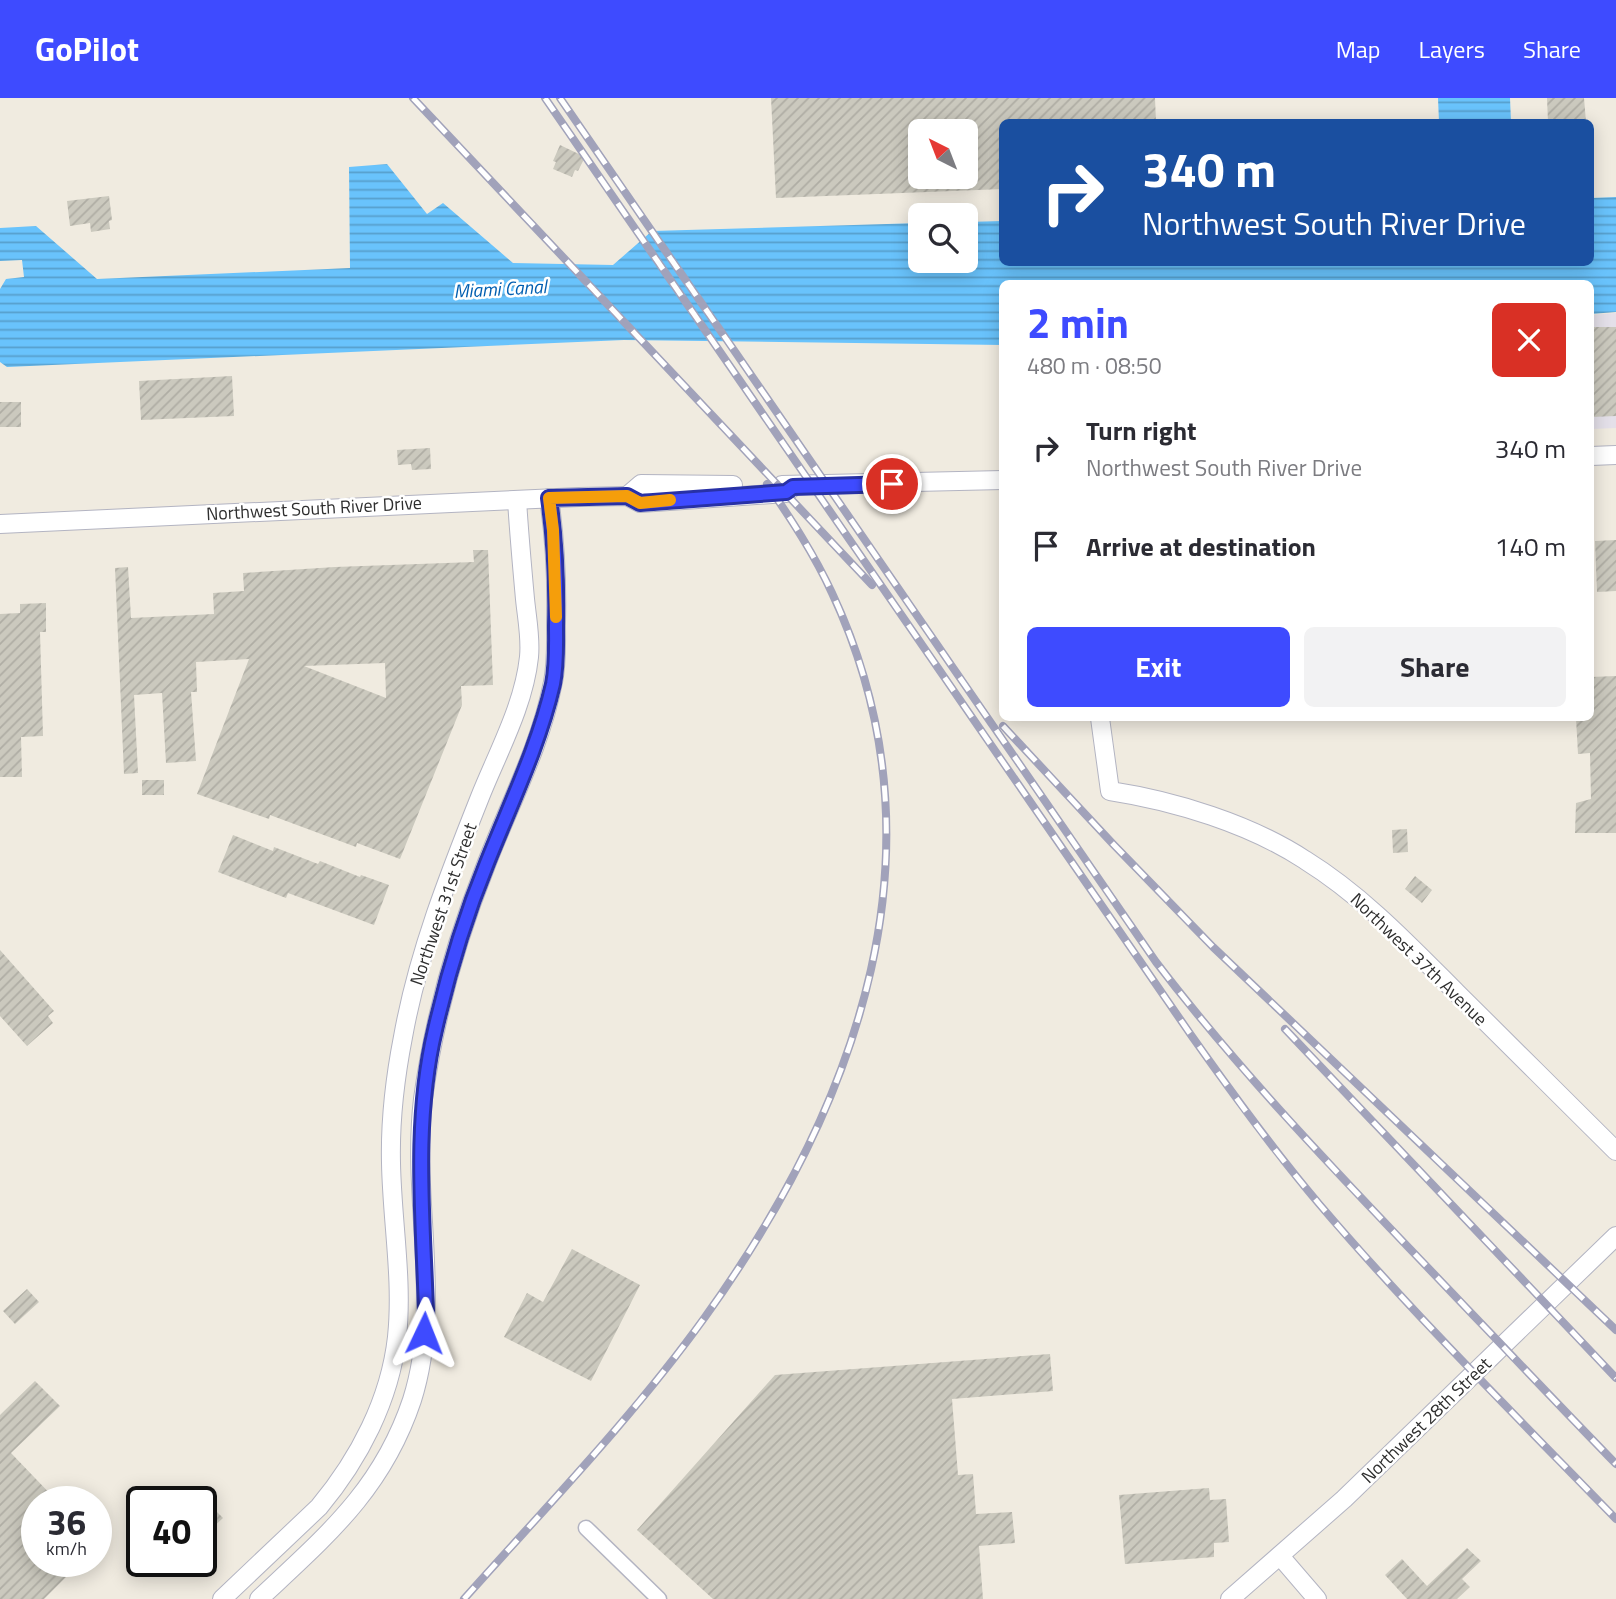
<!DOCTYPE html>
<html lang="en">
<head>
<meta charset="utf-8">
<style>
  body { margin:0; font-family:"Titillium Web",sans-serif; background:#f2f2f3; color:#2b2b33; height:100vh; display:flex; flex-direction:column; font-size:26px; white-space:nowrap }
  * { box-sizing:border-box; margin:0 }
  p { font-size:23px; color:#7c7c81 }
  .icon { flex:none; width:38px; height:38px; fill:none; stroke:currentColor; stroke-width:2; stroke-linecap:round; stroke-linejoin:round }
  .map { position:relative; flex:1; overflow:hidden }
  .panel { position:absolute; left:999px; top:182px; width:595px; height:441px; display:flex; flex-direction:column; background:#fff; border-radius:10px; box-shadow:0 4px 18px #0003 }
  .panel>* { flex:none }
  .top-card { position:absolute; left:999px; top:21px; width:595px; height:147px; border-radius:10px; box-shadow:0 4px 18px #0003; background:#1a4fa0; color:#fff; overflow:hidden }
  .needle { width:46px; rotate:318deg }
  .fabs { position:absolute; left:908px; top:21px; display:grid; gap:14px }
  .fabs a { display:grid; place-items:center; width:70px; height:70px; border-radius:10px; background:#fff; box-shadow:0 4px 18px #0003; font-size:35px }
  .speed { position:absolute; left:21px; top:1388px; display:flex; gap:14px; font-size:35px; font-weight:700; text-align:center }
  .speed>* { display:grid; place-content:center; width:91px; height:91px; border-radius:50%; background:#fff; box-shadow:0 4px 18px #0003; line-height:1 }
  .speed small { font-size:18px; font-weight:400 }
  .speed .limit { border:4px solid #111; border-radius:10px; background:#fff; color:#111 }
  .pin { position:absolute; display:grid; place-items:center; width:60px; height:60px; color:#fff; margin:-30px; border:4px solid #fff; border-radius:50%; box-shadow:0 2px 7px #0007 }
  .me { position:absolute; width:77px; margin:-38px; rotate:2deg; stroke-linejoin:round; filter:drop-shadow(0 0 5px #0008) }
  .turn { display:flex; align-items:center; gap:24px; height:147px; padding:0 28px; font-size:32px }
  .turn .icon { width:91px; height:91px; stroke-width:2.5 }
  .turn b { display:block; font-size:49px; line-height:60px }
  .round { display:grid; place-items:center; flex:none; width:74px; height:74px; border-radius:10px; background:#f2f2f3 }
  .overview { display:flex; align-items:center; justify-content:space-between; height:119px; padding:0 28px }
  h1 { font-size:42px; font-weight:700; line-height:52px; color:#3e4bff }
  .button { display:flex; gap:14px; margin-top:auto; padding:14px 28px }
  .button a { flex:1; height:80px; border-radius:10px; background:#3e4bff; color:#fff; font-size:28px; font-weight:700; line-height:80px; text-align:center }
  .button a+a { background:#f2f2f3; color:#2b2b33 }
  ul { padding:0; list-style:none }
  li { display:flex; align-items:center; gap:21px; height:98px; padding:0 28px }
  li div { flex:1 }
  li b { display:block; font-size:26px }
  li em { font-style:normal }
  header { display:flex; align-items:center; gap:42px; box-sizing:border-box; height:98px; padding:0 35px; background:#3e4bff; color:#fff }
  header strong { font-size:33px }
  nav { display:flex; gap:38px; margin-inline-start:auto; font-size:24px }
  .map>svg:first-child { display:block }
</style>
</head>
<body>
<header>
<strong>GoPilot</strong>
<nav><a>Map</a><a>Layers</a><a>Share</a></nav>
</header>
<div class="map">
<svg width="1616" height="1501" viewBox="0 0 1616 1501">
  <defs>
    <pattern id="water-rules" width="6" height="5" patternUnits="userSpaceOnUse" patternTransform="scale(1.75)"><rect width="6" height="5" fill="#69c3fc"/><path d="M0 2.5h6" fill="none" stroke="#579fcc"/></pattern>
    <pattern id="building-hatch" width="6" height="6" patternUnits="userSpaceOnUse" patternTransform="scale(1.75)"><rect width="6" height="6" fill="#cbc9be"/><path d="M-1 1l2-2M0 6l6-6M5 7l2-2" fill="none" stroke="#afada4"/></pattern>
  </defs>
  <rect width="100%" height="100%" fill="#f0ebe0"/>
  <!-- industrial -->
  <polygon fill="#e4e0e9" points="1616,215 1616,330 1591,331 1591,217"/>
  <!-- water -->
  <g fill="url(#water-rules)">
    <polygon points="1438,0 1510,0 1511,24 1439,24"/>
    <polygon points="387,66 427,116 443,105 513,165 613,167 652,133 920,125 920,163 966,163 966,124 1003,123 1003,164 1591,164 1591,100 1616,99 1616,214 1591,216 1591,186 1003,186 1003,247 624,242 7,269 0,264 0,191 6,181 24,179 22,162 0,163 0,130 36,128 97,181 350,170 349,69"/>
  </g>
  <!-- building -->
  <g fill="url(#building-hatch)" fill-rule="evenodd">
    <path d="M771,0H1155L1156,24H1003V91L776,100ZM920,33H966V79H920Z"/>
    <polygon points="1547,0 1584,0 1586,24 1548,24"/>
    <polygon points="560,47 585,59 578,73 575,72 572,79 553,71 556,64 553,63"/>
    <polygon points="109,98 112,122 109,123 110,131 91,134 90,125 70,128 67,103"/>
    <polygon points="1591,229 1616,229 1616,318 1591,319"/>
    <polygon points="232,278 234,318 141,322 139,283"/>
    <rect x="0" y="304" width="21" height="25"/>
    <polygon points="430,350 431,371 412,372 411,366 398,367 397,352"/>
    <polygon points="1616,442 1616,493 1597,494 1595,443"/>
    <path d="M473,452H488L493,587L461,588L462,607L400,761L357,745L356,749L270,717L269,721L197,696L249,561L196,564L197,594H191L196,663L166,665L162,595L134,597L138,675L124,676L115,470L128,469L131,520L214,516L213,495L244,493L243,475L335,469L474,464ZM385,565L386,600L304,568Z"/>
    <polygon points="46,505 46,534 40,534 43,638 21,639 22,679 0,679 0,516 20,515 20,506"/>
    <polygon points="1616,578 1616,735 1575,735 1576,705 1591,701 1590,655 1578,656 1576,620 1591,620 1591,579"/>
    <rect x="142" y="682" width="22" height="15"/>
    <polygon points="1407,731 1408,754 1393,755 1392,732"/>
    <polygon points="233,737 273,753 274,749 318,766 320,763 360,779 361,777 389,787 374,827 288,795 286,800 218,774"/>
    <polygon points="1415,778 1432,792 1422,805 1405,791"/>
    <polygon points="0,852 54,913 48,918 53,925 27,948 0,918"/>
    <polygon points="572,1151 640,1187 591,1283 504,1239 527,1195 543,1204"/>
    <polygon points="27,1191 39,1204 15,1226 3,1213"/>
    <polygon points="1050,1256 1053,1293 952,1301 958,1377 973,1376 976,1416 1012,1414 1015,1445 979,1448 983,1501 713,1501 637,1432 775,1277"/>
    <polygon points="35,1283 60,1308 11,1355 58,1404 37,1404 37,1463 82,1463 44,1501 0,1501 0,1317"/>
    <polygon points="1209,1390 1210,1402 1226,1401 1229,1444 1214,1445 1214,1459 1125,1466 1119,1397"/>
    <polygon points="201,1398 223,1420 210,1432 201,1424"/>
    <polygon points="1467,1450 1481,1463 1462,1481 1470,1489 1457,1501 1407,1501 1385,1477 1402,1461 1427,1488"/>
  </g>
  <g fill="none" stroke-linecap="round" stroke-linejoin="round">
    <defs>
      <polyline id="minor" points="586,1430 659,1501"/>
      <g id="tertiary">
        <polyline points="1591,358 1616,357"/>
        <polyline points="782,387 1003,382"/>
        <polyline points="627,398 641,386 733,387"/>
        <polyline points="0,426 579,399 627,398 640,405 786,395 793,389"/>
        <path d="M1100,620L1110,693C1175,703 1250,726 1305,762C1363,798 1410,848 1457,895C1510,948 1563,1000 1616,1053"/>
        <polyline points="1280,1458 1317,1501"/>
        <path d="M222,1501L319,1409C359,1361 390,1302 397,1239C403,1181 392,1123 391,1065C390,1023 395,980 403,939C418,855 449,777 480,699C498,654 524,607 529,559C531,540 527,521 525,501C522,468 519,435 517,402"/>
        <path d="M259,1501C326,1438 382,1392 412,1302C443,1205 411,1101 423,1001C434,921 456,842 486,767C509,707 541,647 553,584C557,564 556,544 556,524C557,483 555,441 549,400"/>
        <polyline points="1230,1501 1344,1401 1616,1138"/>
      </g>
    </defs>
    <!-- minor casing -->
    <use href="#minor" stroke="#b3b4c2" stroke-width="17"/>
    <!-- tertiary casing -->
    <use href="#tertiary" stroke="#b3b4c2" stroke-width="20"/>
    <!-- minor -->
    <use href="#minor" stroke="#fff" stroke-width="14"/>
    <!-- tertiary -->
    <use href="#tertiary" stroke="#fff" stroke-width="18"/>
    <defs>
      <g id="rail">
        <polyline points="413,0 872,487"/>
        <path d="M545,0L1191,937C1232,995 1274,1053 1320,1107C1413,1216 1516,1318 1616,1421"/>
        <path d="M560,0L1156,864C1234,966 1321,1058 1410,1151C1479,1223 1547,1295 1616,1366"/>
        <polyline points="1003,628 1113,746 1213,849 1616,1232"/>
        <polyline points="1285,931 1616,1280"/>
        <path d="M464,1501C546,1409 633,1319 705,1219C859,1005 951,749 832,495C814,456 791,421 767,386"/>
      </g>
    </defs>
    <!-- rail casing -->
    <use href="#rail" stroke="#a1a2ba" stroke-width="8"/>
    <!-- rail -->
    <use href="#rail" stroke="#fff" stroke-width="5" stroke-dasharray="16" stroke-linecap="butt"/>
  </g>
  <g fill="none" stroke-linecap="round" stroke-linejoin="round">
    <defs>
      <path id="route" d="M424,1235L426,1212C423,1118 413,1025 435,932C448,875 465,819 487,765C510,707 539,647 553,586C557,566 556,547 556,528C557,485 555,442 549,400L627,398L640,405L786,394L793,389L892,386"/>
    </defs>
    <!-- route casing -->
    <use href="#route" stroke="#2831a6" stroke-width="18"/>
    <!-- route -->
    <use href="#route" stroke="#3e4bff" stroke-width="12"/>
    <!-- slow -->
    <polyline stroke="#f59e0b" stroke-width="12" points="556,519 553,432 549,400 627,398 640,405 670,402"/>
  </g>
  <g text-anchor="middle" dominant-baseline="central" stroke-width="5" stroke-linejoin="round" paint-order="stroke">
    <!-- street labels -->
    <g font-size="18" fill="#2e2e2e" stroke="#fff">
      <text transform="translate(314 410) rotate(-3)">Northwest South River Drive</text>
      <text transform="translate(443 806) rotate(-71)">Northwest 31st Street</text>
      <text transform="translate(1419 861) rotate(44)">Northwest 37th Avenue</text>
      <text transform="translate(1426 1322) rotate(-44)">Northwest 28th Street</text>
    </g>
    <!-- water labels -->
    <g font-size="19" font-style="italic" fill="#005eb0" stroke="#fff">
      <text transform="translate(500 190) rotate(-3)">Miami Canal</text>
    </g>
  </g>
</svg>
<div class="fabs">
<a><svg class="needle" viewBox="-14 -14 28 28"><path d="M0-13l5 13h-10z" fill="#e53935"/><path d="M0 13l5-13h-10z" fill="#7c7c81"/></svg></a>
<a><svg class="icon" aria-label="search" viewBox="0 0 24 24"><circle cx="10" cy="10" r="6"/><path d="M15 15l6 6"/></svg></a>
</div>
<div class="speed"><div>36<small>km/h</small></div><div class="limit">40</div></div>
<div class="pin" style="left:892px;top:386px;background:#d93025"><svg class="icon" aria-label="arrive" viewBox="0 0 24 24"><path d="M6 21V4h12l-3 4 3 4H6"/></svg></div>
<svg class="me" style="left:424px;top:1235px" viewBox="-20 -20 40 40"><path d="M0-17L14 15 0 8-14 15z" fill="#3e4bff" stroke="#fff" stroke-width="4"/></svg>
<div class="top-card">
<div class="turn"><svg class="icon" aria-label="right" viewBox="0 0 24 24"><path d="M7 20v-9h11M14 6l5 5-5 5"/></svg><div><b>340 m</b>Northwest South River Drive</div></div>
</div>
<section class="panel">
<div class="overview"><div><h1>2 min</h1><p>480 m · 08:50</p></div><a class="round" style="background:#d93025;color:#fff"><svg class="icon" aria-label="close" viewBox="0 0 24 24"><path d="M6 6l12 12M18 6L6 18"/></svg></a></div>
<ul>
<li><svg class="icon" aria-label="right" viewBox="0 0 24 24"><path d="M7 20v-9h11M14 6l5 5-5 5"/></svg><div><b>Turn right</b><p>Northwest South River Drive</p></div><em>340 m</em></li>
<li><svg class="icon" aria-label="arrive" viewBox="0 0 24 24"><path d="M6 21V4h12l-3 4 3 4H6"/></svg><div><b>Arrive at destination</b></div><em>140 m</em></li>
</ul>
<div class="button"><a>Exit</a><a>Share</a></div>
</section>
</div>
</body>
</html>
